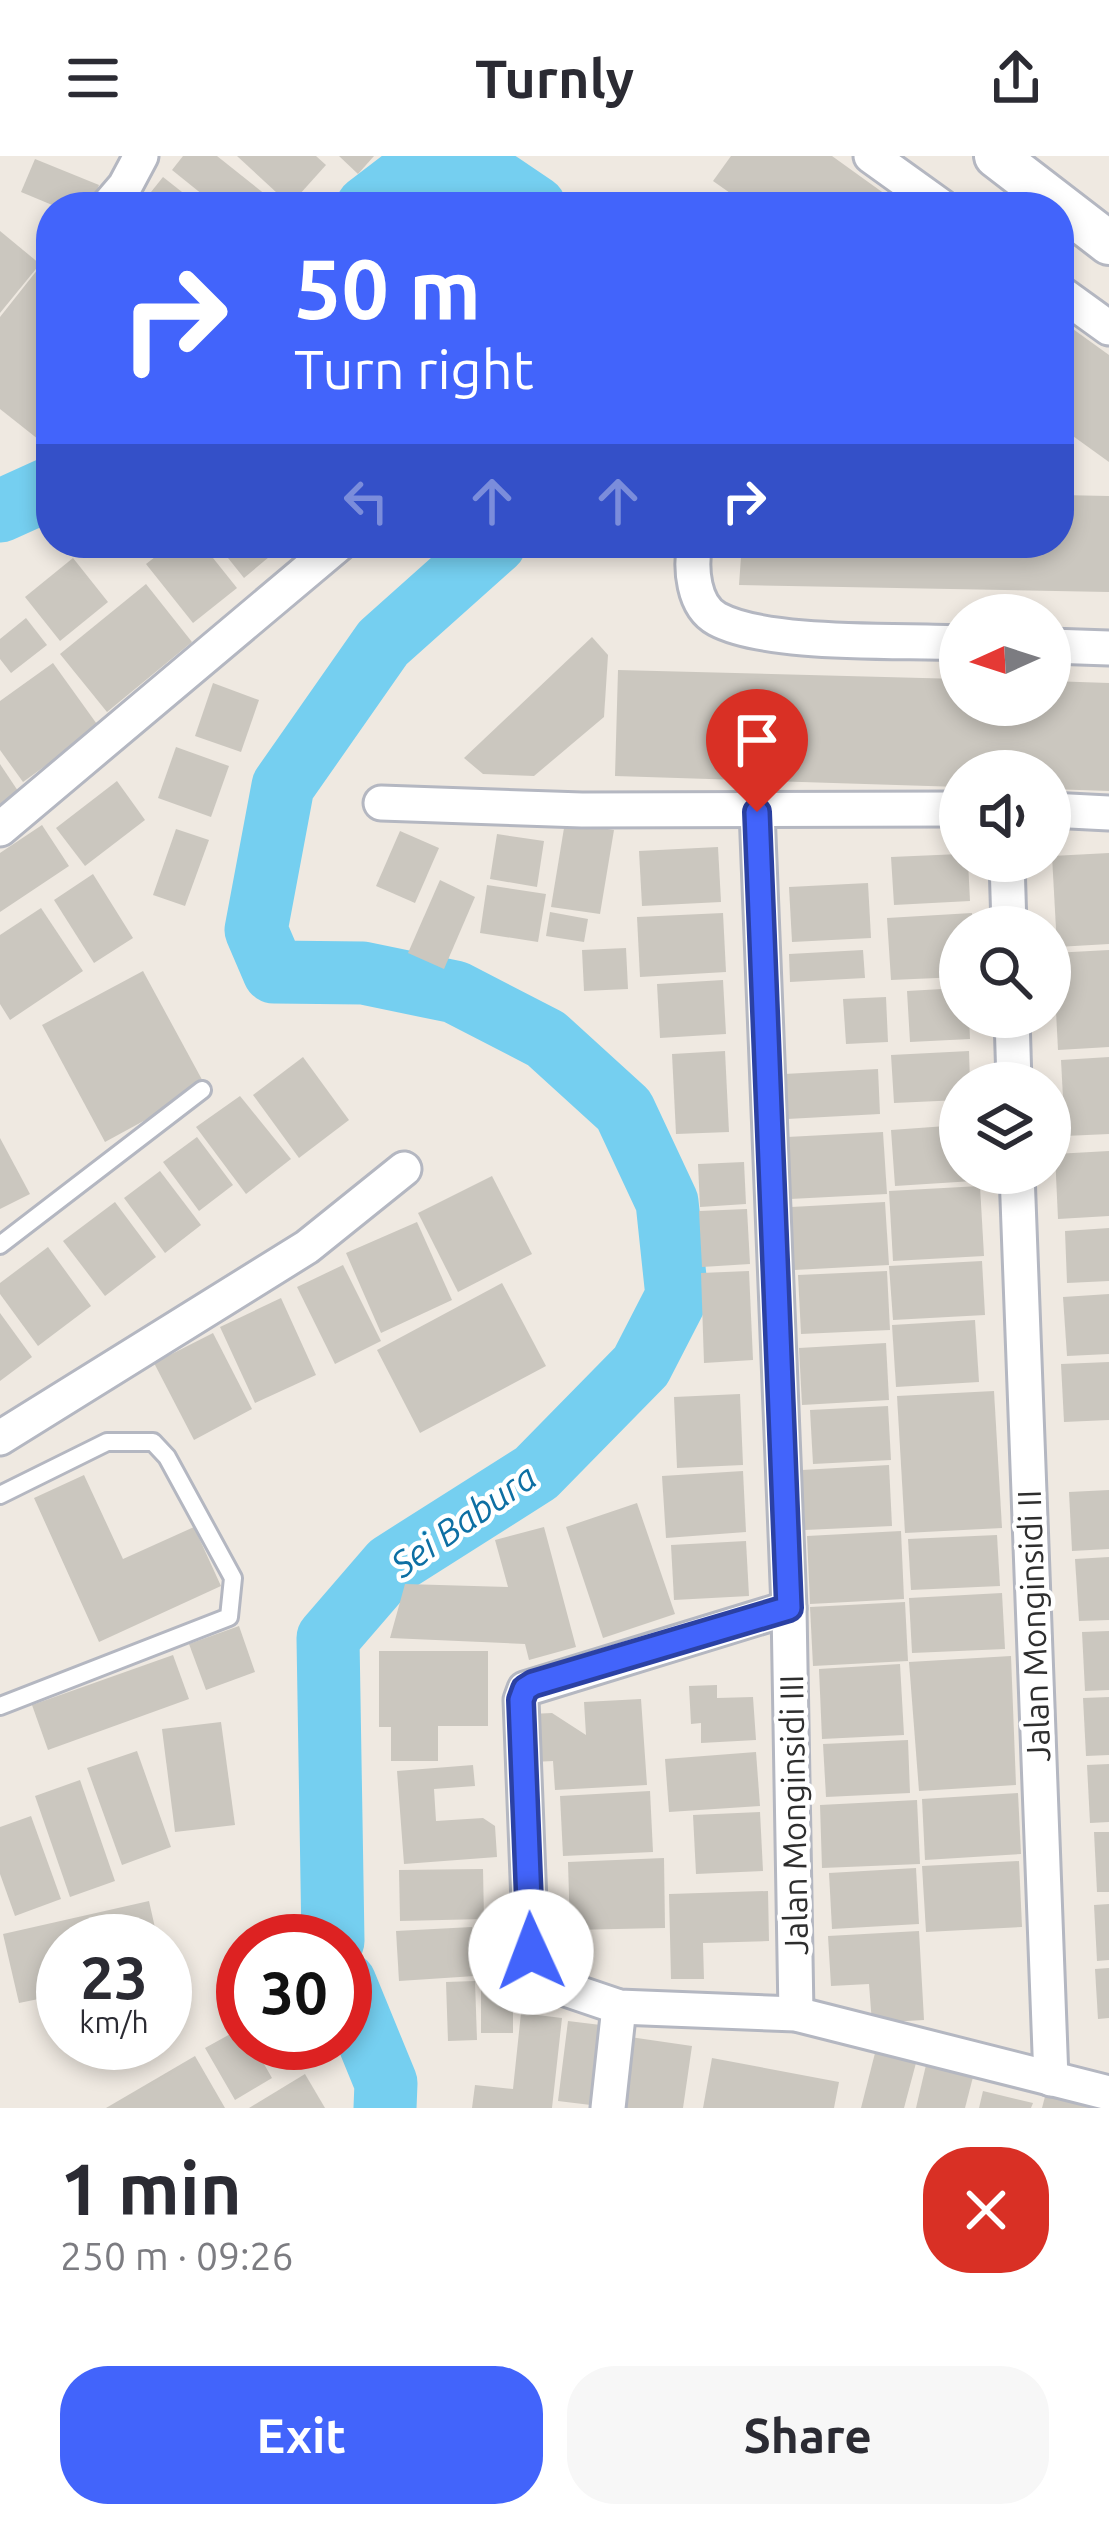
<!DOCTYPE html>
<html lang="en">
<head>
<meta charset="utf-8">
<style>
  body { margin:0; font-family:Ubuntu,sans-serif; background:#f7f7f7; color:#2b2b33; height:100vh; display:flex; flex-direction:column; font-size:45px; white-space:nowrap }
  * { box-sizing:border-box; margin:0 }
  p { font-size:39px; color:#7c7c81 }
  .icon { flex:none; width:66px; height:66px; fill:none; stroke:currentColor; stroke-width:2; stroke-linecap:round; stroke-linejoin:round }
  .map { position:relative; height:1952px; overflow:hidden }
  .details { display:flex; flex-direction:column; background:#fff; flex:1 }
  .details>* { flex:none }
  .top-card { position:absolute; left:36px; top:36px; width:1038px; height:366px; border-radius:48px; box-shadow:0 6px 18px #0003; background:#4264fb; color:#fff; overflow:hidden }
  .needle { width:78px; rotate:267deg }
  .tools { position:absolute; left:939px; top:438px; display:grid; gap:24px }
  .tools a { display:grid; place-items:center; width:132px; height:132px; border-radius:50%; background:#fff; box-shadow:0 6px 18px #0003; font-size:60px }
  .speed { position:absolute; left:36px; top:1758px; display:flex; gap:24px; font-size:60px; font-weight:700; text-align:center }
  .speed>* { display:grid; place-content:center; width:156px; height:156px; border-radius:50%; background:#fff; box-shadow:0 6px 18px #0003; line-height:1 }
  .speed small { font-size:30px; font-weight:400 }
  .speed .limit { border:18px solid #d22; background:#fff; color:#111 }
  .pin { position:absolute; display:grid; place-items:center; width:102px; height:102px; color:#fff; margin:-123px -51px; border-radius:50% 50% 50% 0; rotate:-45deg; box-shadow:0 0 12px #0007 }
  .pin .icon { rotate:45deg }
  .me { position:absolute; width:132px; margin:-66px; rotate:358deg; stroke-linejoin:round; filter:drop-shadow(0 0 9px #0008) }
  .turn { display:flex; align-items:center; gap:42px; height:252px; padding:0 60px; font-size:54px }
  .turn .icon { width:156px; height:156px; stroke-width:2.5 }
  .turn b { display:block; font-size:84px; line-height:102px }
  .lanes { display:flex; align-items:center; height:114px; padding:0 60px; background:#0003; justify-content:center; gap:60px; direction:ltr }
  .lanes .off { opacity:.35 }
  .round { display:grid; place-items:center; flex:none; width:126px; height:126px; border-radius:48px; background:#f7f7f7 }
  .head { display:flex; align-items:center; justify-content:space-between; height:204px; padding:0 60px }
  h1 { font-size:72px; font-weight:700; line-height:90px }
  .button { display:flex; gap:24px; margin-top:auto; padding:24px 60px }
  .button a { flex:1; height:138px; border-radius:48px; background:#4264fb; color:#fff; font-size:48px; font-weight:700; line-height:138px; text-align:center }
  .button a+a { background:#f7f7f7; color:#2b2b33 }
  header { display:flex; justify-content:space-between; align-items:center; height:156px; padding:0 60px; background:#fff; font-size:54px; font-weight:700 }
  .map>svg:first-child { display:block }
</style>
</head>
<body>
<header><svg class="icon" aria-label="menu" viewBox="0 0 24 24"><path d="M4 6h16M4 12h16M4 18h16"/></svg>Turnly<svg class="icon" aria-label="share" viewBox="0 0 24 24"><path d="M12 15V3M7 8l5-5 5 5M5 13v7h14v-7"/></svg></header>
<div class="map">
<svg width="1109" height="1952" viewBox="0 0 1109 1952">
  <rect width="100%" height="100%" fill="#efe9e1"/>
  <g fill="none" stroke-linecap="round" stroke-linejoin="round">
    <!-- river -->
    <g stroke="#75cff0" stroke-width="63">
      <polyline points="367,51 401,25 501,28 535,51"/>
      <polyline points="0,355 51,332"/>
      <polyline points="333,1785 328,1482 391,1409 536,1317 641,1210 677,1140 667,1046 624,954 546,883 455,836 363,817 274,816 256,774 283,630 383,487 495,387"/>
      <polyline points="345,1827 386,1927 385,1952"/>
    </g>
  </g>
  <!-- building -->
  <g fill="#cbc7bf">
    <polygon points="183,0 217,0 276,47 273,51 218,51 172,14"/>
    <polygon points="237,0 316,0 326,9 290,49"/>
    <polygon points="339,0 374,0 358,18"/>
    <polygon points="731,0 832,0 903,51 750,51 713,25"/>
    <polygon points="35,3 99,29 90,51 57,51 21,36"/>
    <polygon points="163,21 201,51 139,51"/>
    <polygon points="0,75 40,108 0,157"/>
    <polygon points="38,113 51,123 51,276 43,287 0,253 0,161"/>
    <polygon points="1059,163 1109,199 1109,306 1059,270"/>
    <polygon points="1059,339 1109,340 1109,436 739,429 742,387 1059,387"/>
    <polygon points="173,387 201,387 237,432 193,467 146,408"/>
    <polygon points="216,387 267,387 275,396 244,422"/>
    <polygon points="73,402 108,446 60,485 25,441"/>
    <polygon points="146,428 192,486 107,556 60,498"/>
    <polygon points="26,462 47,489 11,517 0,503 0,483"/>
    <polygon points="592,481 608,499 604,561 534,620 483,618 464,602"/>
    <polygon points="53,507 99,571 23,626 0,594 0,545"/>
    <polygon points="618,514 960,523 960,549 1050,549 1050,525 1109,527 1109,635 1050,633 1050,615 960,615 960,631 615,620"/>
    <polygon points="213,527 259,544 241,596 195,580"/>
    <polygon points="176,591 229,610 211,661 158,642"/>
    <polygon points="0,608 24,644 0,660"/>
    <polygon points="117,625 145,664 85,710 56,672"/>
    <polygon points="565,666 614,674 600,758 551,751"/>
    <polygon points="42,669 69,710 0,756 0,697"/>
    <polygon points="176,673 209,684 185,750 153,739"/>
    <polygon points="400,675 439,692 415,747 376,730"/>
    <polygon points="497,678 544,685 537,731 490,723"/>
    <polygon points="718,691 721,746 642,750 639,695"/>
    <polygon points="1109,697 1109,788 1057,791 1052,700"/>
    <polygon points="960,698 960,705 968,705 970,745 894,749 891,701"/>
    <polygon points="93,718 133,782 94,807 54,744"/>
    <polygon points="440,724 475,741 444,813 408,797"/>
    <polygon points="868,727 871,782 792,786 789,731"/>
    <polygon points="487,729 546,738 538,786 480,777"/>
    <polygon points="41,752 83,815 10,864 0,848 0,779"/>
    <polygon points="550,756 588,763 584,786 546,780"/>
    <polygon points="723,757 726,816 640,821 637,761"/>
    <polygon points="972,757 973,771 960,771 960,821 891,824 887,762"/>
    <polygon points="626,792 628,833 584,835 582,794"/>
    <polygon points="863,794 865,822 790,826 789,798"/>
    <polygon points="1109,794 1109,891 1058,894 1053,797"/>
    <polygon points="143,815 206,931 105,986 42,869"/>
    <polygon points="723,824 726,878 660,882 657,828"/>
    <polygon points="960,832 960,861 969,861 970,883 910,886 907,835"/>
    <polygon points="886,841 888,886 846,888 843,843"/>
    <polygon points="725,895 729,976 676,978 672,898"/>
    <polygon points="969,895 970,927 960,927 960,944 894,947 891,899"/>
    <polygon points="303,901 349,964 299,1002 253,939"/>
    <polygon points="1109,901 1109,978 1065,980 1061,904"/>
    <polygon points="878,913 880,958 787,963 784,918"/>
    <polygon points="240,940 291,1003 246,1038 196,971"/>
    <polygon points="960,969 960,1017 989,1017 989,1024 895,1030 891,974"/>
    <polygon points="883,976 887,1038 790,1043 787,981"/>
    <polygon points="197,981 233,1029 199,1055 163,1006"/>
    <polygon points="0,982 30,1038 0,1053"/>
    <polygon points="1109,995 1109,1060 1058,1063 1055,998"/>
    <polygon points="744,1006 746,1048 700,1051 698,1008"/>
    <polygon points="160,1015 201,1069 165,1097 124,1042"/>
    <polygon points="492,1020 532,1098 458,1136 418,1057"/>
    <polygon points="980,1030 984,1100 893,1105 889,1035"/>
    <polygon points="115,1046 156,1101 105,1140 63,1085"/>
    <polygon points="885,1046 889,1109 794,1114 791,1051"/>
    <polygon points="747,1053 750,1108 702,1111 699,1055"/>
    <polygon points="417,1066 452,1144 381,1177 346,1097"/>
    <polygon points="1109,1072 1109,1125 1067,1127 1065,1075"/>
    <polygon points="48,1091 91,1150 38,1190 0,1138 0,1127"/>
    <polygon points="982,1105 985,1159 893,1164 889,1110"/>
    <polygon points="343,1109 381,1185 335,1208 297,1131"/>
    <polygon points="749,1115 753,1204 704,1207 701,1117"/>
    <polygon points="887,1115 890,1174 801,1178 798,1119"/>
    <polygon points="502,1127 546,1210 420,1277 377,1194"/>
    <polygon points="1109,1138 1109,1198 1067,1200 1063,1141"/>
    <polygon points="281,1142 316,1219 255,1247 220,1171"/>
    <polygon points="0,1157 32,1201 0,1225"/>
    <polygon points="975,1164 979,1226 896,1231 892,1169"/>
    <polygon points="213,1177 252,1253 194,1284 154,1207"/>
    <polygon points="886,1187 889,1244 802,1249 799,1192"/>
    <polygon points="1109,1206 1109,1264 1064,1266 1061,1208"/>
    <polygon points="994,1235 1002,1372 905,1377 897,1240"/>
    <polygon points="740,1238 743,1309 677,1312 674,1241"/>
    <polygon points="888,1250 891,1304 813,1308 810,1254"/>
    <polygon points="889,1309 892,1370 805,1374 802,1314"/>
    <polygon points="743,1315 746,1376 666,1382 662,1320"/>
    <polygon points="84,1319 123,1403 194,1371 221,1430 99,1486 34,1342"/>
    <polygon points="1109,1334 1109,1393 1072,1395 1069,1336"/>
    <polygon points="637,1347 675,1458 603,1482 566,1371"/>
    <polygon points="544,1371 576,1491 529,1504 525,1488 390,1482 405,1428 508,1431 495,1384"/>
    <polygon points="901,1375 904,1443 810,1448 807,1380"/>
    <polygon points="997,1379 1000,1430 911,1434 908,1383"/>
    <polygon points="746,1385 749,1440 674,1444 671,1389"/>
    <polygon points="1109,1401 1109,1464 1079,1465 1075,1403"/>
    <polygon points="1002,1437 1005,1493 912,1497 909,1442"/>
    <polygon points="905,1446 908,1505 813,1510 810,1451"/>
    <polygon points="239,1470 255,1516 206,1534 189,1488"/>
    <polygon points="1109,1475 1109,1534 1085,1535 1082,1476"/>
    <polygon points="379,1495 488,1495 488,1570 438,1570 438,1605 391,1605 391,1571 379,1571"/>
    <polygon points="173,1499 189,1543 48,1594 32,1549"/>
    <polygon points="1011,1500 1016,1629 919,1635 909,1506"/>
    <polygon points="900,1508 904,1579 822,1583 819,1513"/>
    <polygon points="717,1529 717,1542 753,1541 756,1584 701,1587 701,1567 691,1568 689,1530"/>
    <polygon points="1109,1541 1109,1599 1086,1600 1083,1542"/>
    <polygon points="641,1543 647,1629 555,1634 553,1605 533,1606 531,1558 552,1557 586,1579 584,1546"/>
    <polygon points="221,1566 235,1669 175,1676 162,1573"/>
    <polygon points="908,1584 910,1637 826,1641 823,1588"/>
    <polygon points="137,1595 171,1691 122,1709 87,1612"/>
    <polygon points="756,1596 760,1650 669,1656 665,1603"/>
    <polygon points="1109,1608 1109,1666 1090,1667 1087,1609"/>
    <polygon points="473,1609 475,1630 434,1633 436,1665 483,1662 495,1670 497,1701 404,1708 397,1615"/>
    <polygon points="80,1624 115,1725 70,1741 35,1640"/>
    <polygon points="650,1635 653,1696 563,1700 560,1640"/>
    <polygon points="1018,1637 1021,1698 925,1704 922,1643"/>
    <polygon points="917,1644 920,1708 822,1712 820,1649"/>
    <polygon points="760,1656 763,1715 696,1718 693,1659"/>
    <polygon points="31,1660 61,1743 15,1760 0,1718 0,1671"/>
    <polygon points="1094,1676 1109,1676 1109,1736 1097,1736"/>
    <polygon points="664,1702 665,1772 570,1774 568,1706"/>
    <polygon points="1019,1705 1022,1771 926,1776 922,1710"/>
    <polygon points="916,1712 919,1768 832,1773 829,1717"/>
    <polygon points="483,1713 484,1763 400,1765 399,1714"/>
    <polygon points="768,1735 769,1785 703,1787 704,1823 671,1823 669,1738"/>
    <polygon points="149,1745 158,1785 63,1785 63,1838 19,1847 3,1778"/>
    <polygon points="1109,1748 1109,1804 1097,1805 1094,1749"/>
    <polygon points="472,1771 475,1820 399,1825 396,1775"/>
    <polygon points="919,1775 924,1864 872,1867 869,1828 831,1830 828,1780"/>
    <rect x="481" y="1811" width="32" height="66"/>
    <polygon points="1109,1812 1109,1862 1098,1863 1095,1813"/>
    <polygon points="475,1825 477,1884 448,1885 446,1826"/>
    <polygon points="521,1857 562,1862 552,1952 472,1952 475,1929 513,1933"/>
    <polygon points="568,1865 609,1870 599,1950 558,1945"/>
    <polygon points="243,1871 243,1887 252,1887 272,1922 235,1944 205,1892"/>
    <polygon points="623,1880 692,1890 683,1952 613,1952"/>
    <polygon points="875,1897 916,1907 904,1952 861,1952"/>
    <polygon points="195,1900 225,1952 106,1952"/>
    <polygon points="712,1902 839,1926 834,1952 703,1952"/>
    <polygon points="926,1909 973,1921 965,1952 916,1952"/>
    <polygon points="305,1918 325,1952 249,1952"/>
    <polygon points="1047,1933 1109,1952 1042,1952"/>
    <polygon points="983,1935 1033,1947 1031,1952 979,1952"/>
  </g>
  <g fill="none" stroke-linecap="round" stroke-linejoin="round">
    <defs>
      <g id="service">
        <polyline points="0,1089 202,934"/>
        <polyline points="0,1339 107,1286 153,1286 167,1301 233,1422 229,1461 0,1550"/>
      </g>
      <g id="minor">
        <polyline points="871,0 942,51"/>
        <polyline points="107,51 125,30 141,0"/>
        <polyline points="1059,136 1109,172"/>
        <path d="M695,387C690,412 693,450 717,463C767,490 900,484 960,487"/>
        <polyline points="1050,490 1109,492"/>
        <polyline points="381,647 582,654 960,653"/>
        <polyline points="1050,654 1109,657"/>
        <polyline points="757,655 789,1452 796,1858"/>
        <polyline points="0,673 340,387"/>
        <polyline points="1007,705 1009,771"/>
        <polyline points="1012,861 1014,927"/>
        <polyline points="1017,1017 1051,1923"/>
        <polyline points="0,1282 307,1091 404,1013"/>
        <polyline points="789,1452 525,1533 521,1544 531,1797 551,1828 619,1851 796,1858 1109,1937"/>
        <polyline points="608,1952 619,1851"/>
      </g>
      <polyline id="tertiary" points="996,0 1109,87"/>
    </defs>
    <!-- service casing -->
    <use href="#service" stroke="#b4b7c1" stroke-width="22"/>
    <!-- minor casing -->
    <use href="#minor" stroke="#b4b7c1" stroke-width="39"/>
    <!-- tertiary casing -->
    <use href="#tertiary" stroke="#b4b7c1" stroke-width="48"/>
    <!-- service -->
    <use href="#service" stroke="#fff" stroke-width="16"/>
    <!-- minor -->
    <use href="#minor" stroke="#fff" stroke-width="33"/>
    <!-- tertiary -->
    <use href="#tertiary" stroke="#fff" stroke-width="42"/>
  </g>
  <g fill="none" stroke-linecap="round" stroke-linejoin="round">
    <defs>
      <polyline id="route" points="531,1796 521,1544 525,1533 533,1528 789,1452 757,656"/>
    </defs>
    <!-- route casing -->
    <use href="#route" stroke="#2b41a3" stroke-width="30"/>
    <!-- route -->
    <use href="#route" stroke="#4264fb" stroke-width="21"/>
  </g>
  <g text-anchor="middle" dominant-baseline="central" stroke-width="9" stroke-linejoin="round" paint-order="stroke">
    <!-- street labels -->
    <g font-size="33" fill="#2e2e2e" stroke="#fff">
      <text transform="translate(1033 1470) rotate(-92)">Jalan Monginsidi II</text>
      <text transform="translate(793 1659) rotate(-91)">Jalan Monginsidi III</text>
    </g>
    <!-- water labels -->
    <g font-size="36" font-style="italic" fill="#0d6fa3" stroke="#fff">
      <text transform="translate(463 1364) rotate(-35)">Sei Babura</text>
    </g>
  </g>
</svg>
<div class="tools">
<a><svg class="needle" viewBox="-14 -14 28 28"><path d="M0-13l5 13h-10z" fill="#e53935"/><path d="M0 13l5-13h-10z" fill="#7c7c81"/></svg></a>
<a><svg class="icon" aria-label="sound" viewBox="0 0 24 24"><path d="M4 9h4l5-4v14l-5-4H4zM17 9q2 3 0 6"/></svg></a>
<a><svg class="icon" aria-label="search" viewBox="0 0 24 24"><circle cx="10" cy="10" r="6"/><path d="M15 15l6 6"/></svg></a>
<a><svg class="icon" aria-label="layers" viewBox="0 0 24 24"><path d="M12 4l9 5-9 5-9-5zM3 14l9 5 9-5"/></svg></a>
</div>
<div class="speed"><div>23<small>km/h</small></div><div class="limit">30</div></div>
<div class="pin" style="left:757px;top:656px;background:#d93025"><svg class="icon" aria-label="arrive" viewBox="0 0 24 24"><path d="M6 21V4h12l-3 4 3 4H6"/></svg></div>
<svg class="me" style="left:531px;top:1796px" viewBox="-20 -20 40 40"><circle r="19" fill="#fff"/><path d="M0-13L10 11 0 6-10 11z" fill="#4264fb"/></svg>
<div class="top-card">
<div class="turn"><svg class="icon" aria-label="right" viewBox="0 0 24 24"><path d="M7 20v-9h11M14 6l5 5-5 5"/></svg><div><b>50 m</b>Turn right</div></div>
<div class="lanes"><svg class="icon off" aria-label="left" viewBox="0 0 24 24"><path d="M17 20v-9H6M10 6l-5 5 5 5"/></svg><svg class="icon off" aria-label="ahead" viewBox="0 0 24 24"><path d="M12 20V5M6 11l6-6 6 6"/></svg><svg class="icon off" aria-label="ahead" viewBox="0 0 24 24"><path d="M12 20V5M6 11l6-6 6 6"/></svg><svg class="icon" aria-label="right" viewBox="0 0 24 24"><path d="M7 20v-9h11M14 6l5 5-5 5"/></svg></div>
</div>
</div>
<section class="details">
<div class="head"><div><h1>1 min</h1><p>250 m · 09:26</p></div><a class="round" style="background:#d93025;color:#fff"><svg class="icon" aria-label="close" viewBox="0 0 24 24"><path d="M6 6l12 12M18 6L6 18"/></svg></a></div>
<div class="button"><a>Exit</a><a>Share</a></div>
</section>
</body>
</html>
